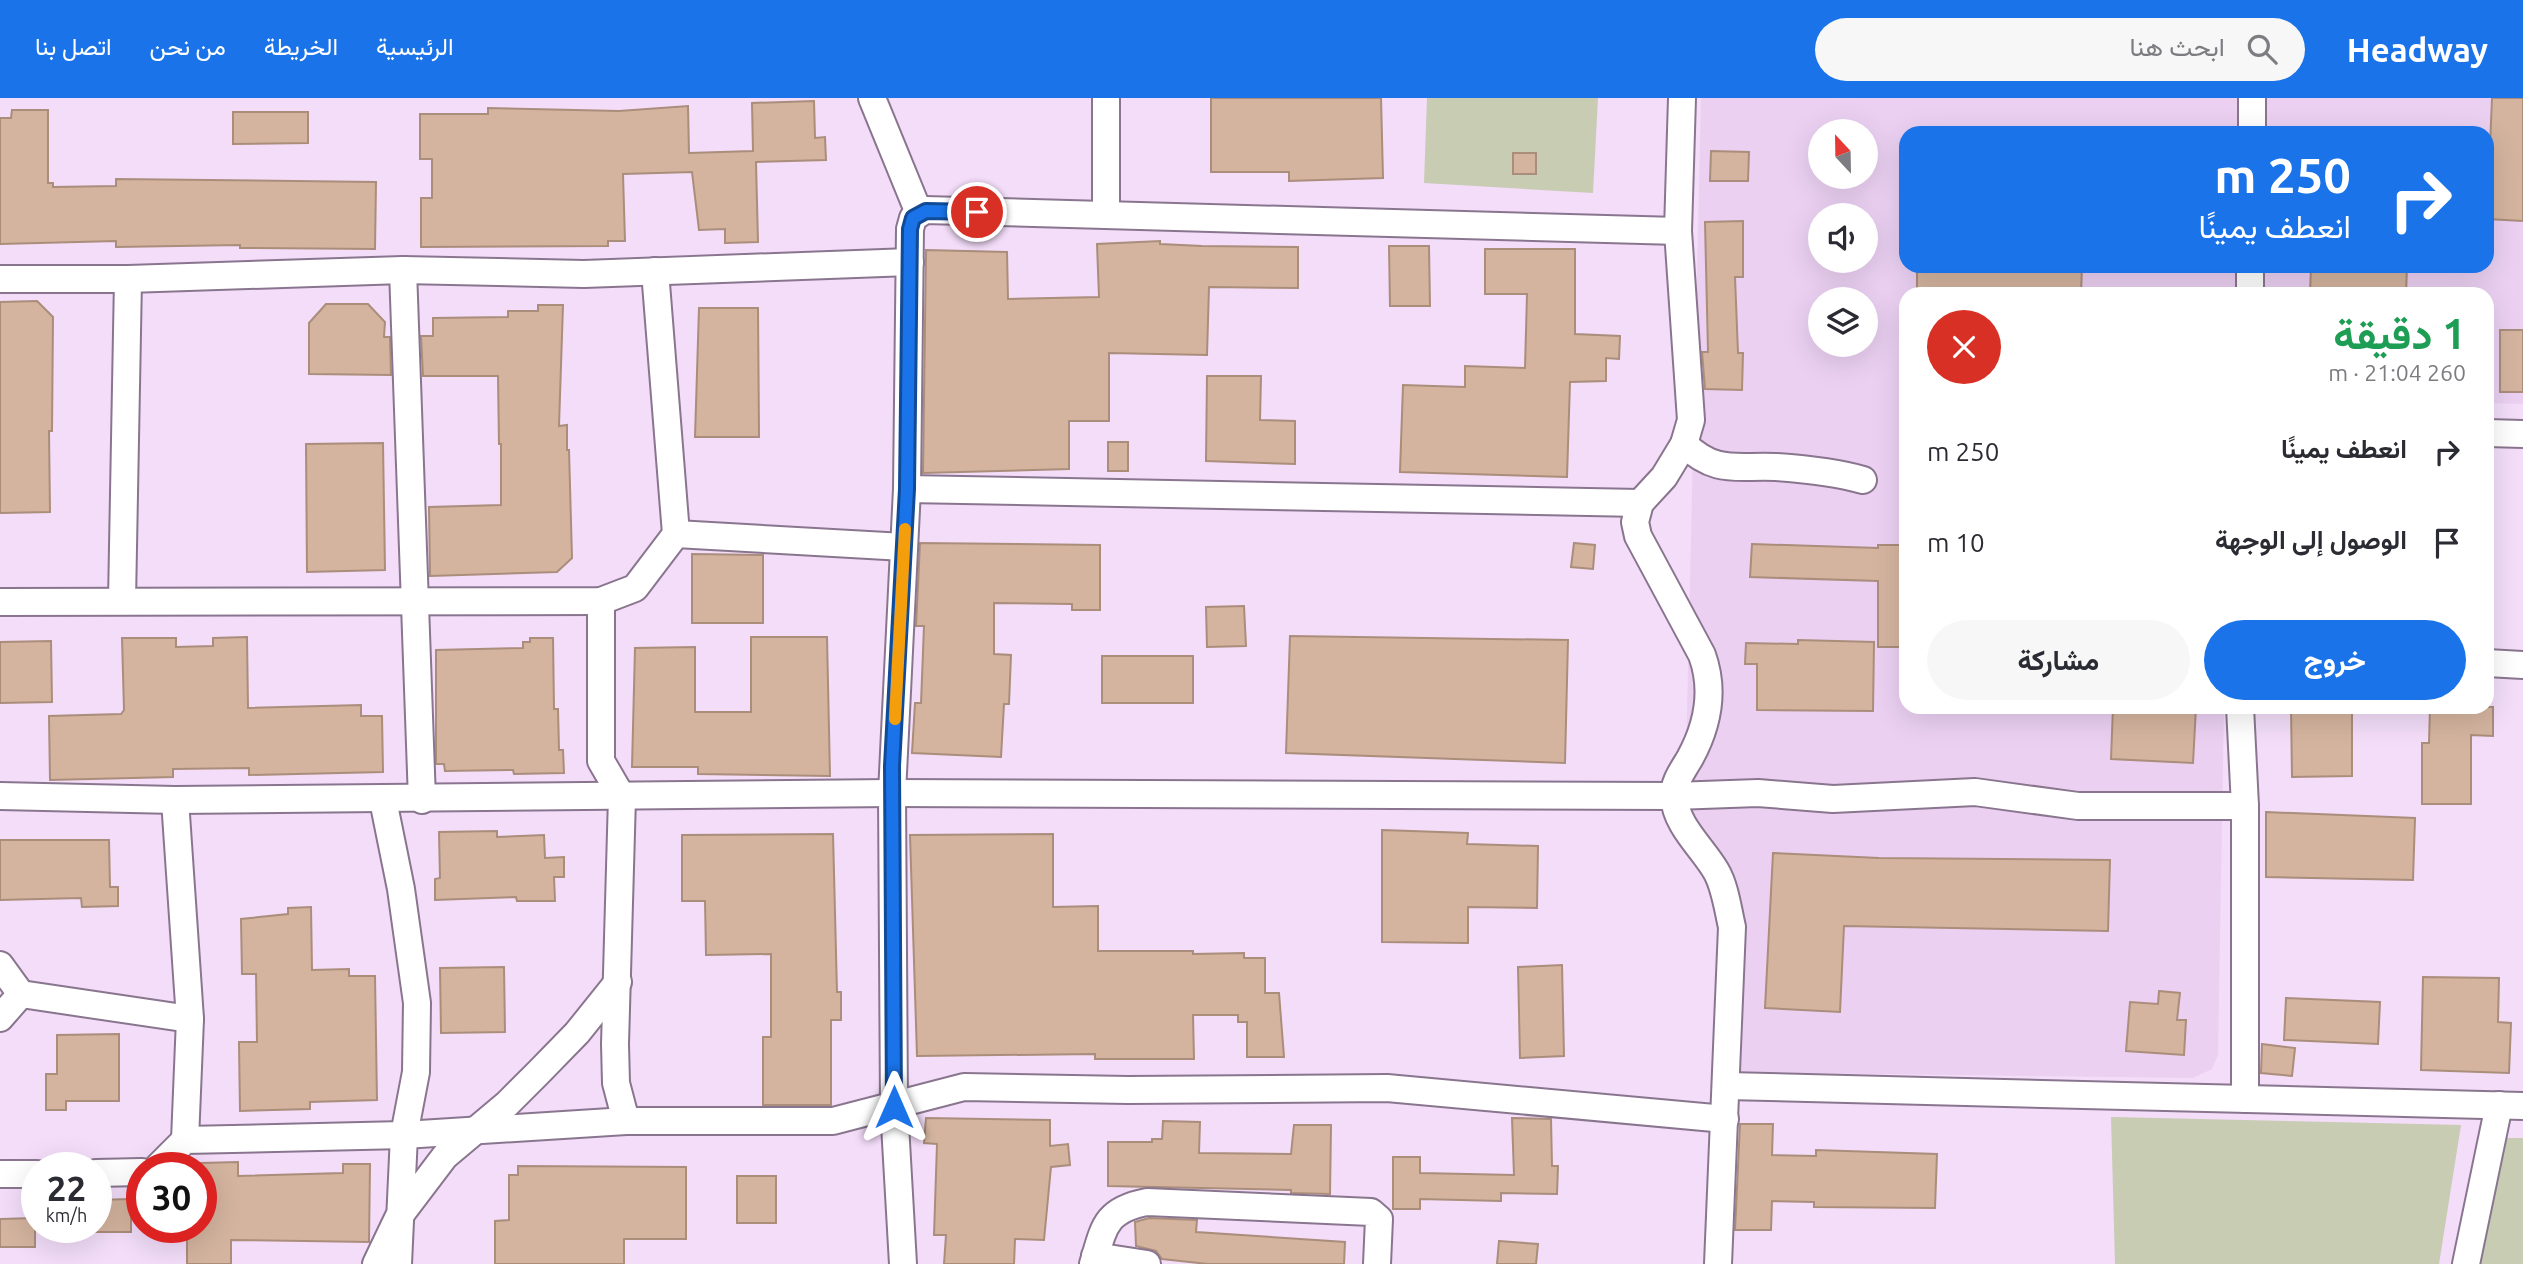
<!DOCTYPE html>
<html lang="ar">
<head>
<meta charset="utf-8">
<style>
  body { margin:0; font-family:Ubuntu,Vazirmatn,sans-serif; background:#f7f7f7; color:#2b2b33; direction:rtl; height:100vh; display:flex; flex-direction:column; font-size:26px; white-space:nowrap }
  * { box-sizing:border-box; margin:0 }
  p { font-size:23px; color:#7c7c81 }
  .icon { flex:none; width:38px; height:38px; fill:none; stroke:currentColor; stroke-width:2; stroke-linecap:round; stroke-linejoin:round }
  .map { position:relative; flex:1; overflow:hidden; direction:ltr }
  .drawer { position:absolute; left:1899px; top:189px; width:595px; height:427px; display:flex; flex-direction:column; background:#fff; border-radius:21px; box-shadow:0 7px 28px #0002; direction:rtl }
  .drawer>* { flex:none }
  .hud { position:absolute; left:1899px; top:28px; width:595px; height:147px; border-radius:21px; box-shadow:0 7px 28px #0002; direction:rtl; background:#1a73e8; color:#fff; overflow:hidden }
  .needle { width:46px; rotate:338deg }
  .fabs { position:absolute; left:1808px; top:21px; display:grid; gap:14px }
  .fabs a { display:grid; place-items:center; width:70px; height:70px; border-radius:50%; background:#fff; box-shadow:0 7px 28px #0002; font-size:35px }
  .speed { position:absolute; left:21px; top:1054px; display:flex; gap:14px; font-size:35px; font-weight:700; text-align:center }
  .speed>* { display:grid; place-content:center; width:91px; height:91px; border-radius:50%; background:#fff; box-shadow:0 7px 28px #0002; line-height:1 }
  .speed small { font-size:18px; font-weight:400 }
  .speed .limit { border:10px solid #d22; background:#fff; color:#111 }
  .pin { position:absolute; display:grid; place-items:center; width:60px; height:60px; color:#fff; margin:-30px; border:4px solid #fff; border-radius:50%; box-shadow:0 2px 7px #0007 }
  .me { position:absolute; width:77px; margin:-38px; rotate:0deg; stroke-linejoin:round; filter:drop-shadow(0 0 5px #0008) }
  .turn { display:flex; align-items:center; gap:24px; height:147px; padding:0 28px; font-size:32px }
  .turn .icon { width:91px; height:91px; stroke-width:2.5 }
  .turn b { display:block; font-size:49px; line-height:60px }
  .round { display:grid; place-items:center; flex:none; width:74px; height:74px; border-radius:37px; background:#f7f7f7 }
  .summary { display:flex; align-items:center; justify-content:space-between; height:119px; padding:0 28px }
  h1 { font-size:42px; font-weight:700; line-height:52px; color:#1e9e55 }
  .action { display:flex; gap:14px; margin-top:auto; padding:14px 28px }
  .action a { flex:1; height:80px; border-radius:42px; background:#1a73e8; color:#fff; font-size:28px; font-weight:700; line-height:80px; text-align:center }
  .action a+a { background:#f7f7f7; color:#2b2b33 }
  ul { padding:0; list-style:none }
  li { display:flex; align-items:center; gap:21px; height:91px; padding:0 28px }
  li div { flex:1 }
  li b { display:block; font-size:26px }
  li em { font-style:normal }
  header { display:flex; align-items:center; gap:42px; box-sizing:border-box; height:98px; padding:0 35px; background:#1a73e8; color:#fff }
  header strong { font-size:33px }
  nav { display:flex; gap:38px; margin-inline-start:auto; font-size:24px }
  .search { width:490px; height:63px; background:#f7f7f7; display:flex; align-items:center; gap:18px; box-sizing:border-box; padding:0 24px; border-radius:38px; color:#7c7c81; font-size:26px }
  .map>svg:first-child { display:block }
</style>
</head>
<body>
<header>
<strong>Headway</strong>
<div class="search"><svg class="icon" aria-label="search" viewBox="0 0 24 24"><circle cx="10" cy="10" r="6"/><path d="M15 15l6 6"/></svg>ابحث هنا</div>
<nav><a>الرئيسية</a><a>الخريطة</a><a>من نحن</a><a>اتصل بنا</a></nav>
</header>
<div class="map">
<svg width="2523" height="1166" viewBox="0 0 2523 1166">
  <rect width="100%" height="100%" fill="#f3ddf9"/>
  <!-- built -->
  <path fill="#ebd0f2" fill-rule="evenodd" d="M1701,0H2523V306L2487,305V196H1906V609H2224L2218,957L2212,971L2193,980L1722,974L1726,830L1685,705ZM1820,33H1866V79H1820ZM1906,35H2487V168H1906ZM1820,117H1866V163H1820ZM1820,201H1866V247H1820Z"/>
  <!-- green -->
  <g fill="#c7ccb3">
    <polygon points="1427,0 1598,0 1593,95 1424,85"/>
    <polygon points="2111,1019 2461,1027 2439,1166 2115,1166"/>
    <polygon points="2505,1040 2523,1040 2523,1166 2478,1166"/>
  </g>
  <!-- building -->
  <g fill="#d4b49f" stroke="#aa8d7b" stroke-width="2">
    <polygon points="1211,0 1381,0 1383,80 1289,83 1289,74 1211,74"/>
    <polygon points="2492,0 2523,0 2523,123 2487,121"/>
    <polygon points="814,3 815,40 825,39 826,62 756,64 758,144 725,145 725,131 699,132 692,74 623,76 625,143 608,143 608,148 421,149 421,100 432,100 432,61 420,61 420,16 488,16 488,10 619,13 688,8 689,55 753,53 752,5"/>
    <polygon points="12,12 48,12 48,85 53,85 53,89 116,88 116,81 376,84 375,151 240,150 240,147 116,149 116,143 0,146 0,20 11,20"/>
    <polygon points="233,14 308,14 308,45 233,46"/>
    <polygon points="1711,53 1749,54 1748,83 1710,83"/>
    <rect x="1513" y="55" width="23" height="21"/>
    <polygon points="1743,123 1743,179 1735,179 1738,255 1743,255 1742,292 1705,291 1702,254 1708,254 1705,124"/>
    <polygon points="1160,143 1160,146 1202,148 1298,149 1298,190 1209,189 1207,257 1109,255 1109,323 1069,323 1069,371 923,375 926,152 1007,154 1008,201 1099,199 1097,146"/>
    <polygon points="1389,148 1429,148 1430,208 1390,208"/>
    <polygon points="1485,151 1575,151 1575,236 1620,238 1619,261 1606,260 1606,283 1570,284 1567,379 1400,374 1403,287 1465,289 1465,268 1525,270 1527,196 1485,196"/>
    <polygon points="1917,168 2082,168 2081,196 1917,196"/>
    <polygon points="2311,168 2407,168 2406,196 2310,196"/>
    <polygon points="37,203 53,219 52,333 49,333 50,414 0,415 0,204"/>
    <polygon points="326,206 368,206 385,224 384,239 390,239 391,277 309,276 309,225"/>
    <polygon points="538,207 563,207 559,328 567,327 567,352 569,352 572,460 557,474 430,478 429,409 501,407 501,346 499,346 498,278 423,278 421,238 433,238 433,220 508,219 508,213 538,213"/>
    <polygon points="699,210 758,210 759,339 695,339"/>
    <rect x="2500" y="232" width="23" height="62"/>
    <polygon points="1207,278 1261,278 1260,322 1295,323 1295,366 1206,363"/>
    <rect x="1108" y="344" width="20" height="29"/>
    <polygon points="383,345 385,472 307,474 306,346"/>
    <polygon points="920,445 1100,447 1100,512 1072,512 1072,506 994,505 994,556 1011,557 1009,606 1004,606 1001,659 912,655 915,605 921,605 924,528 916,528"/>
    <polygon points="1574,445 1595,447 1593,471 1571,469"/>
    <polygon points="1752,446 1878,450 1878,447 1906,447 1906,549 1878,549 1878,483 1750,479"/>
    <polygon points="692,456 763,457 763,525 692,525"/>
    <polygon points="1244,508 1246,548 1207,549 1206,509"/>
    <polygon points="1290,538 1568,542 1565,665 1286,655"/>
    <polygon points="247,539 248,610 361,607 361,618 382,618 383,674 249,677 249,670 173,671 173,679 50,682 49,618 121,616 124,612 122,540 176,540 176,549 213,548 213,540"/>
    <polygon points="751,539 827,539 830,678 698,676 698,669 632,669 635,550 695,549 695,614 751,614"/>
    <polygon points="530,540 553,540 554,611 558,611 559,652 563,652 564,675 514,676 513,672 445,673 444,666 436,666 436,552 523,550 523,544 530,544"/>
    <polygon points="1798,542 1874,544 1873,613 1757,612 1757,566 1745,566 1746,545 1798,546"/>
    <polygon points="51,543 52,604 0,605 0,544"/>
    <rect x="1102" y="558" width="91" height="47"/>
    <polygon points="2113,609 2196,609 2193,665 2111,661"/>
    <polygon points="2291,609 2352,609 2352,678 2292,679"/>
    <polygon points="2430,609 2493,609 2493,638 2471,637 2471,706 2422,706 2422,645 2429,645"/>
    <polygon points="2266,714 2415,720 2413,782 2266,779"/>
    <polygon points="1382,732 1468,735 1467,746 1538,748 1537,810 1468,809 1468,845 1382,844"/>
    <polygon points="497,733 497,739 544,737 545,760 564,759 564,779 554,779 555,803 517,803 516,799 435,802 435,781 440,780 439,734"/>
    <polygon points="833,736 837,894 841,894 841,922 831,922 831,1007 763,1007 763,939 771,939 771,856 706,857 705,803 682,803 682,737"/>
    <polygon points="1053,736 1053,809 1098,808 1098,853 1193,853 1193,856 1244,855 1244,860 1265,860 1265,895 1279,895 1284,959 1247,959 1247,924 1238,924 1238,917 1193,917 1194,961 1095,961 1095,956 917,958 910,737"/>
    <polygon points="0,742 109,742 110,789 118,789 118,808 82,809 81,800 0,802"/>
    <polygon points="1773,755 1879,760 2110,762 2108,833 1844,828 1840,914 1765,910"/>
    <polygon points="311,809 312,872 349,871 349,878 375,878 377,1002 310,1004 310,1011 240,1013 239,944 257,944 256,876 242,876 241,821 288,816 288,810"/>
    <polygon points="1562,867 1564,958 1520,960 1518,869"/>
    <polygon points="504,869 505,934 441,935 440,870"/>
    <polygon points="2423,879 2499,880 2498,924 2511,925 2509,975 2421,972"/>
    <polygon points="2159,893 2180,895 2177,922 2186,922 2184,957 2126,953 2130,904 2158,906"/>
    <polygon points="2286,900 2380,904 2378,946 2284,942"/>
    <polygon points="119,936 119,1003 66,1003 66,1012 46,1012 46,976 57,976 57,937"/>
    <polygon points="2262,946 2295,950 2292,978 2261,975"/>
    <polygon points="926,1020 1050,1022 1050,1048 1068,1046 1070,1067 1051,1069 1044,1142 1015,1141 1014,1166 944,1166 946,1137 934,1137 937,1046 924,1045"/>
    <polygon points="1512,1020 1551,1021 1552,1068 1558,1068 1557,1096 1501,1095 1501,1103 1420,1101 1420,1111 1393,1111 1393,1059 1420,1059 1420,1075 1514,1077"/>
    <polygon points="1163,1023 1200,1024 1199,1055 1291,1056 1294,1027 1331,1027 1330,1096 1291,1095 1291,1092 1108,1088 1108,1044 1152,1044 1152,1041 1162,1041"/>
    <polygon points="1740,1026 1773,1026 1772,1057 1816,1058 1816,1052 1937,1056 1935,1110 1814,1109 1814,1104 1772,1103 1771,1132 1735,1132"/>
    <polygon points="238,1064 238,1078 343,1075 343,1066 370,1066 369,1144 231,1142 231,1166 187,1166 187,1129 201,1129 201,1065"/>
    <polygon points="518,1068 686,1069 686,1141 624,1141 624,1166 495,1166 495,1123 509,1122 509,1077 518,1077"/>
    <rect x="737" y="1078" width="39" height="47"/>
    <polygon points="131,1101 131,1134 96,1134 96,1102"/>
    <polygon points="35,1120 35,1149 0,1149 0,1121"/>
    <polygon points="1149,1120 1197,1122 1196,1134 1345,1144 1344,1166 1208,1166 1162,1161 1156,1153 1136,1148 1135,1124"/>
    <polygon points="1499,1143 1538,1146 1536,1166 1497,1166"/>
  </g>
  <g fill="none" stroke-linecap="round" stroke-linejoin="round">
    <defs>
      <g id="minor">
        <polyline points="872,0 919,115"/>
        <polyline points="1106,0 1106,117"/>
        <path d="M1682,0L1678,133L1691,322L1684,346L1664,379L1640,405L1635,424L1638,438L1702,557C1715,593 1708,627 1690,660C1683,672 1673,685 1674,699C1676,728 1702,749 1716,773C1725,788 1728,812 1732,829L1718,1166"/>
        <polyline points="2252,35 2252,0"/>
        <polyline points="403,172 422,702"/>
        <polyline points="655,173 676,436"/>
        <polyline points="0,181 128,181 403,172 584,176 910,164"/>
        <polyline points="2250,196 2250,168"/>
        <polyline points="2487,335 2523,336"/>
        <path d="M1684,346C1716,377 1737,367 1776,369C1805,371 1835,374 1863,382"/>
        <polyline points="907,391 1640,405"/>
        <polyline points="122,503 128,181"/>
        <polyline points="601,503 601,663 622,699 615,946 616,985 626,1023"/>
        <polyline points="0,504 601,503 635,490 676,436 904,449"/>
        <polyline points="2487,565 2523,567"/>
        <polyline points="2240,609 2245,708 2245,1001"/>
        <polyline points="0,698 175,702 892,695 1674,698 1758,695 1833,701 1975,694 2078,708 2245,708"/>
        <polyline points="175,702 190,921 185,1042"/>
        <polyline points="383,702 401,791 417,905 416,974 404,1037 398,1166"/>
        <polyline points="0,867 21,896 190,921"/>
        <polyline points="0,920 21,896"/>
        <polyline points="1727,988 2523,1008"/>
        <polyline points="158,1069 185,1042 404,1037 626,1023 833,1023 964,989 1128,992 1387,990 1725,1021"/>
        <polyline points="96,1075 142,1074"/>
        <polyline points="0,1076 37,1076"/>
        <polyline points="1095,1158 1147,1166"/>
        <polyline points="376,1166 398,1120 445,1058 507,1006 539,974 577,935 618,884"/>
        <polyline points="903,1166 894,1009 892,695 907,391 910,131 913,120 925,112 1678,133"/>
        <path d="M1093,1166C1104,1129 1105,1112 1147,1104L1371,1114L1379,1121L1377,1166"/>
        <polyline points="2466,1166 2499,1007"/>
      </g>
    </defs>
    <!-- minor casing -->
    <use href="#minor" stroke="#89768e" stroke-width="30"/>
    <!-- minor -->
    <use href="#minor" stroke="#fff" stroke-width="26"/>
  </g>
  <g fill="none" stroke-linecap="round" stroke-linejoin="round">
    <defs>
      <polyline id="route" points="894,1009 892,668 907,391 910,131 913,120 926,113 977,114"/>
    </defs>
    <!-- route casing -->
    <use href="#route" stroke="#114b97" stroke-width="18"/>
    <!-- route -->
    <use href="#route" stroke="#1a73e8" stroke-width="12"/>
    <!-- slow -->
    <polyline stroke="#f59e0b" stroke-width="12" points="895,621 905,431"/>
  </g>
</svg>
<div class="fabs">
<a><svg class="needle" viewBox="-14 -14 28 28"><path d="M0-13l5 13h-10z" fill="#e53935"/><path d="M0 13l5-13h-10z" fill="#7c7c81"/></svg></a>
<a><svg class="icon" aria-label="sound" viewBox="0 0 24 24"><path d="M4 9h4l5-4v14l-5-4H4zM17 9q2 3 0 6"/></svg></a>
<a><svg class="icon" aria-label="layers" viewBox="0 0 24 24"><path d="M12 4l9 5-9 5-9-5zM3 14l9 5 9-5"/></svg></a>
</div>
<div class="speed"><div>22<small>km/h</small></div><div class="limit">30</div></div>
<div class="pin" style="left:977px;top:114px;background:#d93025"><svg class="icon" aria-label="arrive" viewBox="0 0 24 24"><path d="M6 21V4h12l-3 4 3 4H6"/></svg></div>
<svg class="me" style="left:894px;top:1009px" viewBox="-20 -20 40 40"><path d="M0-17L14 15 0 8-14 15z" fill="#1a73e8" stroke="#fff" stroke-width="4"/></svg>
<div class="hud">
<div class="turn"><svg class="icon" aria-label="right" viewBox="0 0 24 24"><path d="M7 20v-9h11M14 6l5 5-5 5"/></svg><div><b>250 m</b>انعطف يمينًا</div></div>
</div>
<section class="drawer">
<div class="summary"><div><h1>1 دقيقة</h1><p>260 m · 21:04</p></div><a class="round" style="background:#d93025;color:#fff"><svg class="icon" aria-label="close" viewBox="0 0 24 24"><path d="M6 6l12 12M18 6L6 18"/></svg></a></div>
<ul>
<li><svg class="icon" aria-label="right" viewBox="0 0 24 24"><path d="M7 20v-9h11M14 6l5 5-5 5"/></svg><div><b>انعطف يمينًا</b></div><em>250 m</em></li>
<li><svg class="icon" aria-label="arrive" viewBox="0 0 24 24"><path d="M6 21V4h12l-3 4 3 4H6"/></svg><div><b>الوصول إلى الوجهة</b></div><em>10 m</em></li>
</ul>
<div class="action"><a>خروج</a><a>مشاركة</a></div>
</section>
</div>
</body>
</html>
